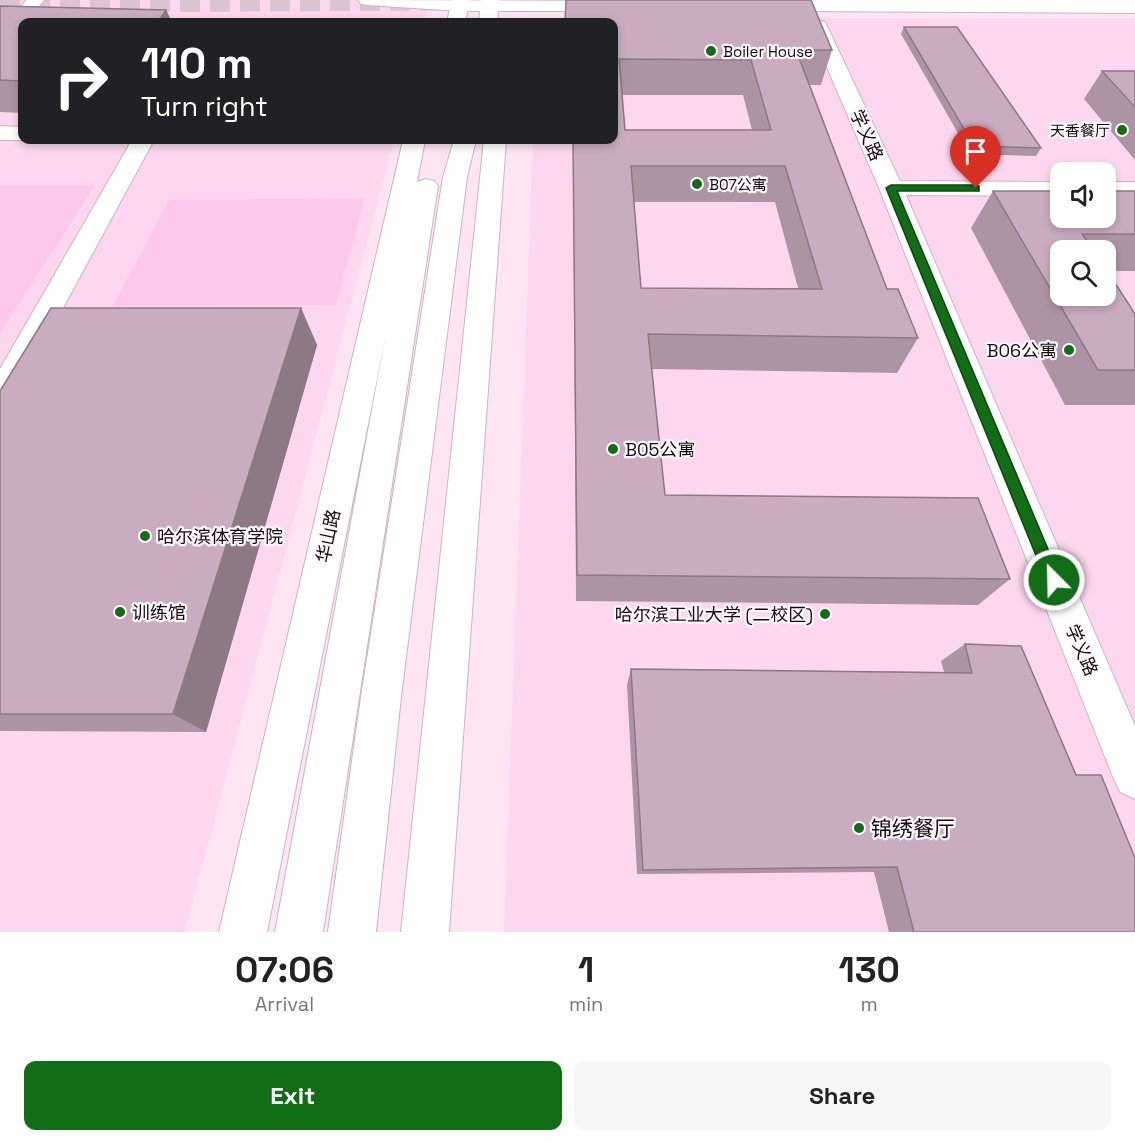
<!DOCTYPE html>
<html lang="en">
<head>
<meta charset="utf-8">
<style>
  body { margin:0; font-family:"Space Grotesk","Noto Sans SC",sans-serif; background:#f6f6f6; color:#222; height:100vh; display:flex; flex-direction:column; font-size:22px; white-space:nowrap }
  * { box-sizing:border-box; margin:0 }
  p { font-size:20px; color:#767676 }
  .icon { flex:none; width:33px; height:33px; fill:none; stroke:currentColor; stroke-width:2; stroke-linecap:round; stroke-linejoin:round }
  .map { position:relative; height:932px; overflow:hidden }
  .side { display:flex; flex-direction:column; background:#fff; flex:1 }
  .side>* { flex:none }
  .guide { position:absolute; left:18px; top:18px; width:600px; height:126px; border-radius:12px; box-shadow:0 3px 9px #0003; background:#202124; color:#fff; overflow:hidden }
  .controls { position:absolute; left:1050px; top:162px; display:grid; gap:12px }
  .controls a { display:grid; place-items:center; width:66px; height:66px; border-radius:12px; background:#fff; box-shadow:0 3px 9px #0003; font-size:30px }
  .pin { position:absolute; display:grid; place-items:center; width:51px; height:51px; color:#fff; margin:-62px -26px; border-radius:50% 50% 50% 0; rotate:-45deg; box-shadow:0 0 6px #0007 }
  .pin .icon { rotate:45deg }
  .me { position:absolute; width:66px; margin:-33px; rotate:337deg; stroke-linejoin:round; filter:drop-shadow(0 0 4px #0008) }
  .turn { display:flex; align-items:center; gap:21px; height:126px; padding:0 24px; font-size:27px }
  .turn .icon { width:78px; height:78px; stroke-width:2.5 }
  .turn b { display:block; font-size:42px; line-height:51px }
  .eta { display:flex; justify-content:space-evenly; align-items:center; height:102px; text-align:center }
  .eta b { font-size:36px; font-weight:700; line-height:42px }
  .button { display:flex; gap:12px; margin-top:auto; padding:12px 24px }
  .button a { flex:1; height:69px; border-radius:12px; background:#126d17; color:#fff; font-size:24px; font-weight:700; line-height:69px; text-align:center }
  .button a+a { background:#f6f6f6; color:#222 }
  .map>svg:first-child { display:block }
</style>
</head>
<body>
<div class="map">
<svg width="1135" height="932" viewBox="0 0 1135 932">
  <rect width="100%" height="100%" fill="#fee5f4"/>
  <!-- built -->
  <g fill="#fdd7ef" fill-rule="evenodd">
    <polygon points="0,0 431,0 425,22 22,22 22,140 394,140 185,932 0,932"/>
    <path d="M538,18H1135V932H504L533,140H614V22H538ZM1060,172H1106V218H1060ZM1060,250H1106V296H1060Z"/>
  </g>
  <!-- green -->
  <g fill="#fcc7ea">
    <polygon points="0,185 95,185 0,333"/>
    <polygon points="364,199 336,305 113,306 169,200"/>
  </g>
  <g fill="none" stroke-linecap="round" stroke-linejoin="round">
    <!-- major-tunnel -->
    <polyline stroke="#dbc4d2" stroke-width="20" stroke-dasharray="20 10" stroke-linecap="butt" points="0,3 543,0"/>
    <defs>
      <g id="minor">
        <path d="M26,0H44L27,22H22C22,34 11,49 0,52V33Z"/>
        <polygon points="358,0 611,1 617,2 620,6 617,10 611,11 460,11 367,5 361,4"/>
        <polygon points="786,2 1135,3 1135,13 780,11 777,7 780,3"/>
        <polygon points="818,20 825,22 827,26 900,181 1060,182 1060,196 906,195 1135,726 1135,799 1120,792 1113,777 879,188 809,26 811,22"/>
        <polygon points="0,126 22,127 22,140 27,140 0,140"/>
        <polygon points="132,140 154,140 11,404 0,408 0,369"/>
        <rect x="1106" y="182" width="29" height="14"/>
      </g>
      <g id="major">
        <polygon points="452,0 470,0 465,22 447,22"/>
        <polygon points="481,0 499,0 497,22 479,22"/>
        <polygon points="679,0 1135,0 1135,6 688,5 682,4"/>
        <polygon points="403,140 425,140 417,182 426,179 434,181 438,186 323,932 275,932 386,334 267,932 219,932"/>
        <polygon points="454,140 476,140 467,177 401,697 376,932 328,932 361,697 443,177"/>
        <polygon points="484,140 506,140 449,932 401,932"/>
      </g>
    </defs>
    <!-- minor casing -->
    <use href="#minor" stroke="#cfb1c4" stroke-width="2"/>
    <!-- major casing -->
    <use href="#major" stroke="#cfb1c4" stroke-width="2"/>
    <!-- minor -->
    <use href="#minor" fill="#fff" fill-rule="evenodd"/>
    <!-- major -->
    <use href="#major" fill="#fff" fill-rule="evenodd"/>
  </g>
  <!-- wall -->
  <g fill="#ad94a4" fill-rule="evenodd">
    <polygon points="0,6 166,10 172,22 22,22 22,113 0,112"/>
    <path d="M614,22L832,50L821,85H810L887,289L918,338L897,373L652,369L665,495L1010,579L978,605L576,601L573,140H614ZM622,95H743L752,130H625ZM634,202H775L798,288H641Z"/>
    <polygon points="904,27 1041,148 1036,156 970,154 901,34"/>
    <polygon points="1102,71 1135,71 1135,160 1084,99"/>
    <path d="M993,191H1135V271H1107L1135,314V404L1134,405H1065L971,228ZM1060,250H1106V296Z"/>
    <polygon points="301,308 317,345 206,732 0,731 0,391"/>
    <polygon points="965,644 1135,932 889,932 874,872 637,874 627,685 631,669 944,672 941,661"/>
  </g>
  <!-- shaded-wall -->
  <g fill="#8d7886">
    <polygon points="166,10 172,22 158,22"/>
    <polygon points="301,308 317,345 206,732 173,714"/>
  </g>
  <!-- building -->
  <g fill="#c9acbf" stroke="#8d7886" stroke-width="1.5" fill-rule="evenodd">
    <path d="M566,0H811L832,50H796L887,289H898L918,338L648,334L665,495L978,498L1010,579L577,575L573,140H614V22H565ZM619,59L751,60L771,130H625ZM631,166H785L822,289L641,288Z"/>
    <polygon points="0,6 166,10 158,22 22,22 22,81 0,80"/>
    <polygon points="904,27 957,27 1041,148 974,146"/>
    <polygon points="1102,71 1135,71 1135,107"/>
    <polygon points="993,191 1060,191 1060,218 1106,218 1106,191 1135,191 1135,234 1082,234 1093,250 1060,250 1060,296 1106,296 1106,269 1135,314 1135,370 1098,370"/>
    <polygon points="51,308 301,308 173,714 0,714 0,391"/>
    <polygon points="965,644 1021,646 1076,775 1101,775 1135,858 1135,932 914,932 897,867 643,870 631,669 972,673"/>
  </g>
  <!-- route -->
  <polygon fill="#126d17" stroke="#0c470f" stroke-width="1.5" points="976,185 979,186 979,191 897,191 1061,580 1059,585 1054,587 1048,585 1046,580 886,188 891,185"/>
  <!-- markers -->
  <g fill="#126d17" stroke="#fff8fc" stroke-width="2">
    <circle cx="711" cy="51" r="6"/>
    <circle cx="1122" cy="130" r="6"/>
    <circle cx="697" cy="184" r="6"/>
    <circle cx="1069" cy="350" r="6"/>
    <circle cx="613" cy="449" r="6"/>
    <circle cx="145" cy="536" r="6"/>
    <circle cx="120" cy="612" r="6"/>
    <circle cx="825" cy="614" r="6"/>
    <circle cx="859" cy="828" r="6"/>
  </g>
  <g text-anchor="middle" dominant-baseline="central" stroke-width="4.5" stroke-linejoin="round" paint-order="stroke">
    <!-- far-poi labels -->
    <g font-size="15" fill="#12090f" stroke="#fff8fc" text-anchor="start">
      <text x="723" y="51">Boiler House</text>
      <text x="1110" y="130" text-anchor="end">天香餐厅</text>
      <text x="709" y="184">B07公寓</text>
    </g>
    <!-- street labels -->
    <g font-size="18" fill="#12090f" stroke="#fff8fc">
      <text transform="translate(867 135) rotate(66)">学义路</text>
      <text transform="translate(328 536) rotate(-78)">华山路</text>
      <text transform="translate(1082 650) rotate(67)">学义路</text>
    </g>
    <!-- poi labels -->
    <g font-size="18" fill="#12090f" stroke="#fff8fc" text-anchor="start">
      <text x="1057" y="350" text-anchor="end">B06公寓</text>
      <text x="625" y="449">B05公寓</text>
      <text x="157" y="536">哈尔滨体育学院</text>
      <text x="132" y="612">训练馆</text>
      <text x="813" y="614" text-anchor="end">哈尔滨工业大学 (二校区)</text>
    </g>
    <!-- near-poi labels -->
    <g font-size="21" fill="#12090f" stroke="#fff8fc" text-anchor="start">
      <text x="871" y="828">锦绣餐厅</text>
    </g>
  </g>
</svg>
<div class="controls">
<a><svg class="icon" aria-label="sound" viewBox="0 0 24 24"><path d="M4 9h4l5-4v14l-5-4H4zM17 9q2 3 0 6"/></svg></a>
<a><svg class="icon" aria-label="search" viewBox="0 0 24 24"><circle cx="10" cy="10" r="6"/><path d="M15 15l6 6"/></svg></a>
</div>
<div class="pin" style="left:976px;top:188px;background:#d93025"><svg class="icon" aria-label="arrive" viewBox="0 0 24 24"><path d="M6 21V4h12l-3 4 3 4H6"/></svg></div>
<svg class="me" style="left:1054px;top:580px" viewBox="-20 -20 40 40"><circle r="17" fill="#126d17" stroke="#fff" stroke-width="3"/><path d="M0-11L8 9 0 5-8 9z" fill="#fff"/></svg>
<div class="guide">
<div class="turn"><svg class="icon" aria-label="right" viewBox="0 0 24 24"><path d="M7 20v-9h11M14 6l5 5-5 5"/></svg><div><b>110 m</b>Turn right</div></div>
</div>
</div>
<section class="side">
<div class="eta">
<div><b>07:06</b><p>Arrival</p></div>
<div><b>1</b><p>min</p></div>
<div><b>130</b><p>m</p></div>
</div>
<div class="button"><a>Exit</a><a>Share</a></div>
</section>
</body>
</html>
